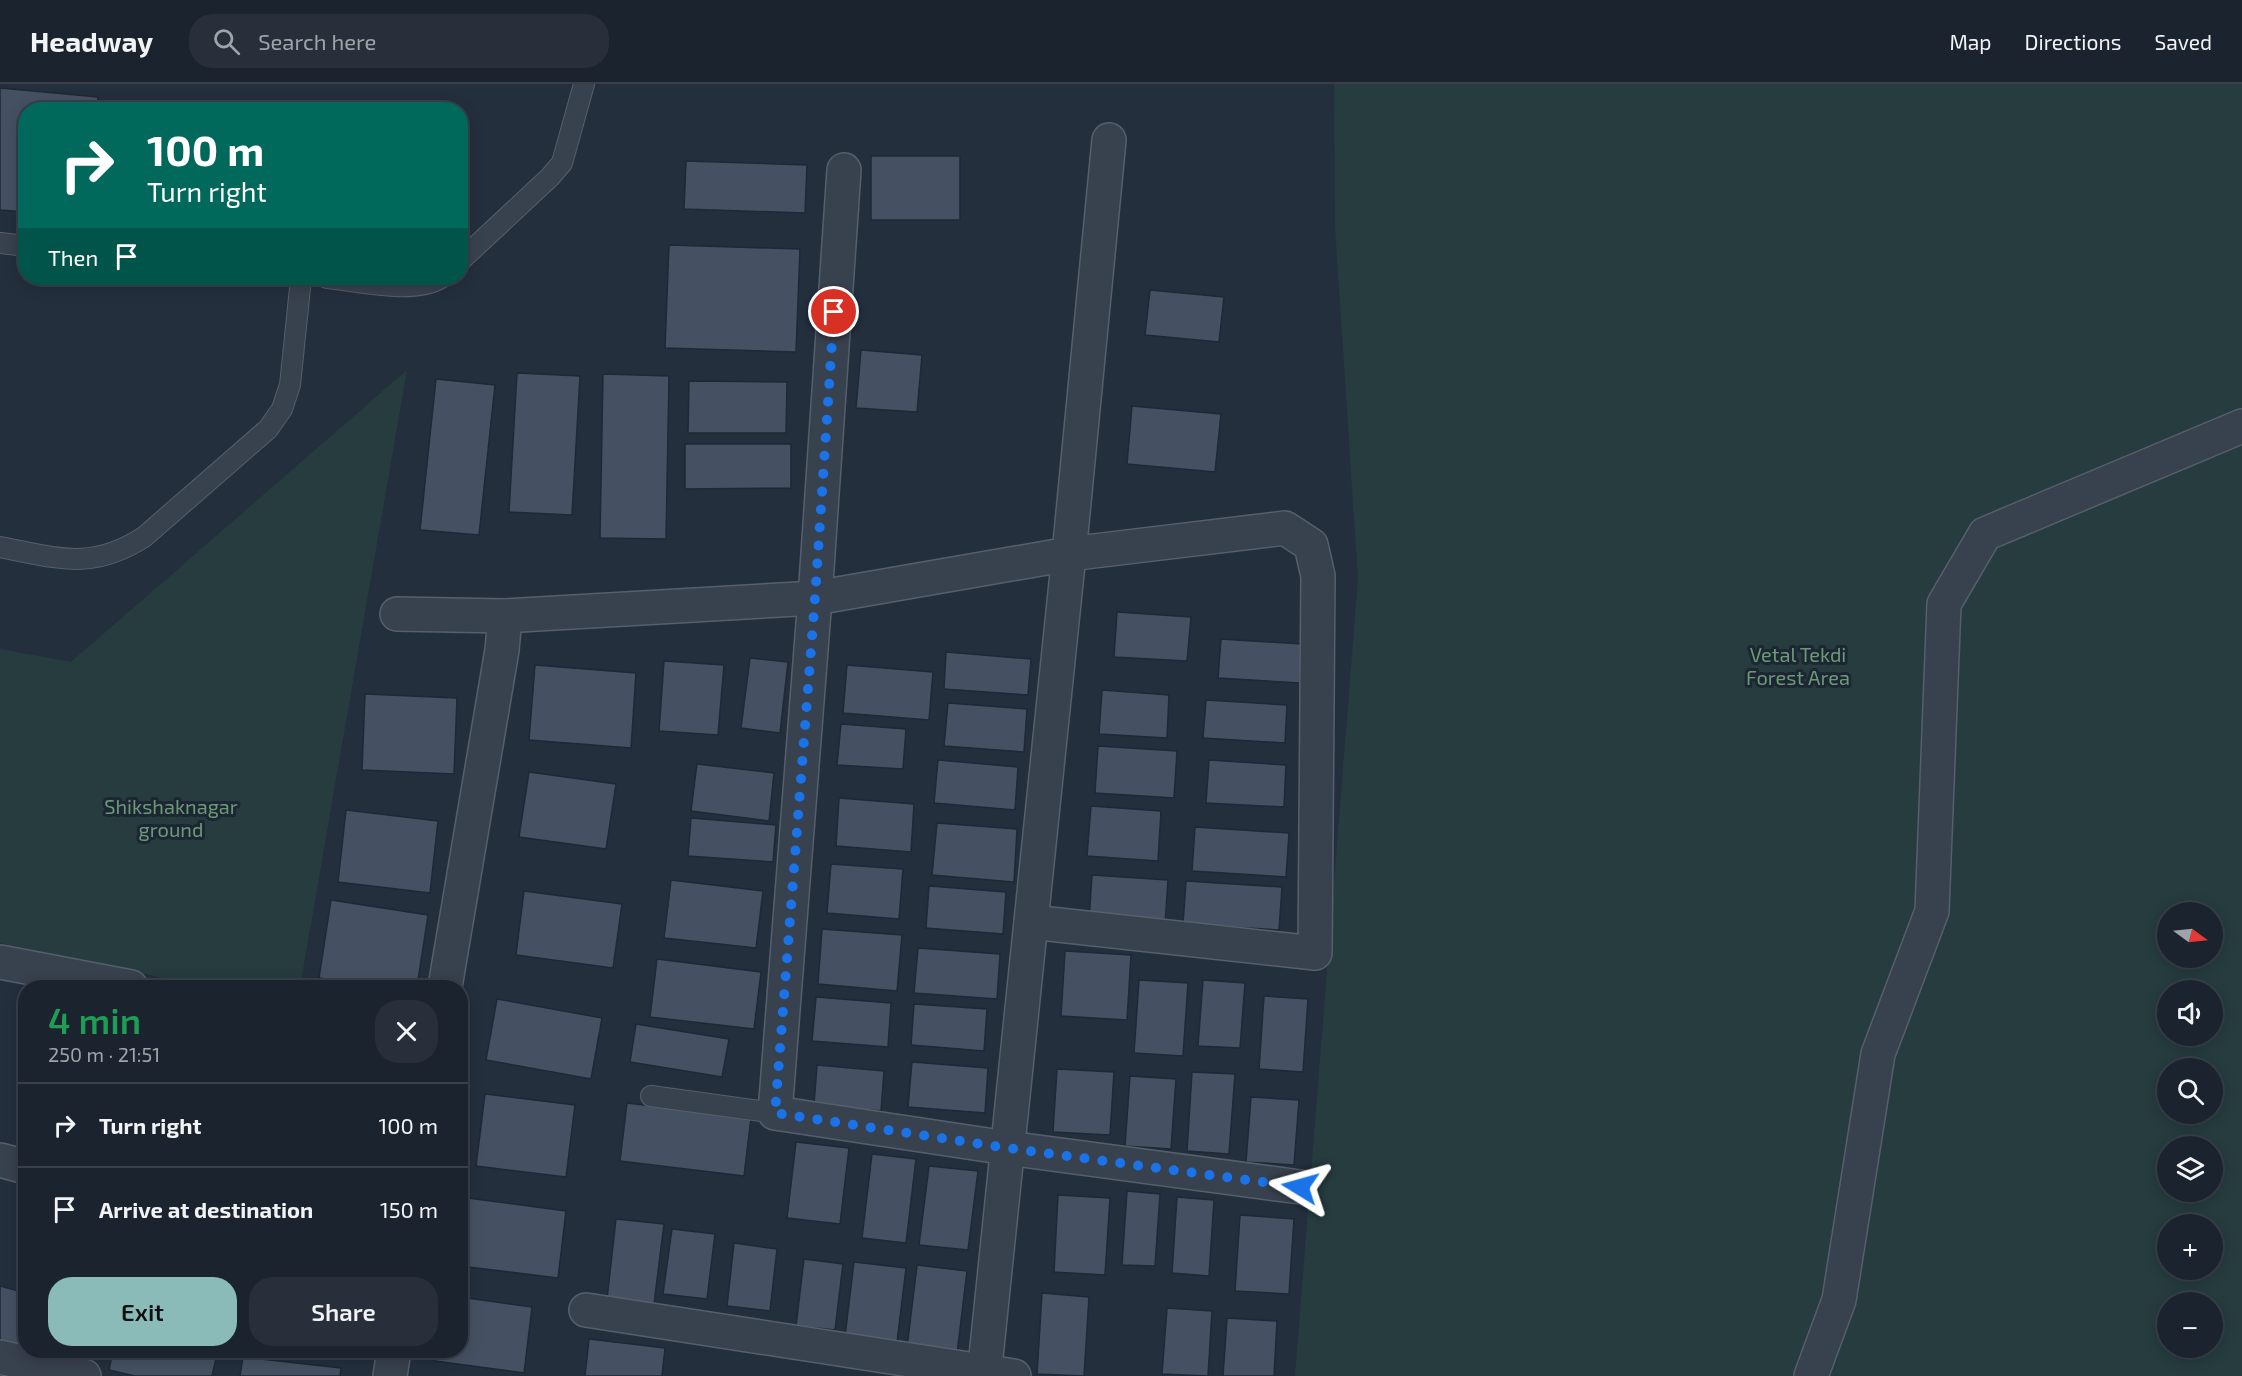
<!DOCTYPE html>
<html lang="en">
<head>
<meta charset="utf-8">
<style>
  body { margin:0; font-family:"Exo 2",sans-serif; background:#282f3a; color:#f1f3f6; height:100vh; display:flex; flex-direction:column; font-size:22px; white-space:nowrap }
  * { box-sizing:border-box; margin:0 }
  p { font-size:20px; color:#a0a4aa }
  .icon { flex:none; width:33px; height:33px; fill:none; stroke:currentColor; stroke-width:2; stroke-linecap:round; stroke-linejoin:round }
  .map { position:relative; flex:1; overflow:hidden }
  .sheet { position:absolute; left:18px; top:896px; width:450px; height:378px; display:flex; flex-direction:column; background:#1b232e; border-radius:24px; box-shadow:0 3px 15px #0003,0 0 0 2px #39404a }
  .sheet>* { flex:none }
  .hud { position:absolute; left:18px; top:18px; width:450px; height:183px; border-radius:24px; box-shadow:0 3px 15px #0003,0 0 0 2px #39404a; background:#00695c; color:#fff; overflow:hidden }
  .needle { width:39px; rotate:105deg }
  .buttons { position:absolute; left:2157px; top:818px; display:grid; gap:12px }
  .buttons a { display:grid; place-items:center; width:66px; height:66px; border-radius:50%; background:#1b232e; box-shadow:0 3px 15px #0003,0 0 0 2px #39404a; font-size:30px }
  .pin { position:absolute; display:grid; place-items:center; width:51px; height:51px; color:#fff; margin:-26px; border:3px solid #fff; border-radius:50%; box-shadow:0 2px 6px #0007 }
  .me { position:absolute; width:66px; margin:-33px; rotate:278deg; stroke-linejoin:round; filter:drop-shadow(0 0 4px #0008) }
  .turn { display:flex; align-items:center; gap:21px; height:126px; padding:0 30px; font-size:27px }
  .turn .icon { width:78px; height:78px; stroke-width:2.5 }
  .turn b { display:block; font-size:42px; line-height:51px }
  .then { display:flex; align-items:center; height:57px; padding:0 30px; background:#0003; gap:12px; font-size:22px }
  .round { display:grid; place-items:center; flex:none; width:63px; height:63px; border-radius:24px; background:#282f3a }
  .summary { display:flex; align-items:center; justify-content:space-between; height:102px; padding:0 30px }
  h1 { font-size:36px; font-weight:600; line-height:45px; color:#1e9e55 }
  .action { display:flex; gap:12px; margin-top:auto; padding:12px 30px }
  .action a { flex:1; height:69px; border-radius:24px; background:#8bbbb9; color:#111; font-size:24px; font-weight:600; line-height:69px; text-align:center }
  .action a+a { background:#282f3a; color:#f1f3f6 }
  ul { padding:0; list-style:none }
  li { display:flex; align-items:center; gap:18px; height:84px; padding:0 30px; border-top:2px solid #39404a }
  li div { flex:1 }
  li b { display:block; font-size:22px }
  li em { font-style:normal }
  header { display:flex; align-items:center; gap:36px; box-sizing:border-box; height:84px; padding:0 30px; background:#1b232e; border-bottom:2px solid #39404a }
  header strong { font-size:28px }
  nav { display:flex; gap:33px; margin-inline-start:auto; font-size:21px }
  .search { width:420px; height:54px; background:#282f3a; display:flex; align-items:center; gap:15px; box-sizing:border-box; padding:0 21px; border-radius:24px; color:#a0a4aa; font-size:22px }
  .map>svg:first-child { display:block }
</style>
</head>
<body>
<header>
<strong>Headway</strong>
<div class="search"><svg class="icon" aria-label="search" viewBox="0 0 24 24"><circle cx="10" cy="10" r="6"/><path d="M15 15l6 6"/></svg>Search here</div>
<nav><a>Map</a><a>Directions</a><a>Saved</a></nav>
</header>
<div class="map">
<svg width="2242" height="1292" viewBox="0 0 2242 1292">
  <rect width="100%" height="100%" fill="#242f3e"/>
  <!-- green -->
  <g fill="#263c3f" fill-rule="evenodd">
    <path d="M1334,0H2242V1292H1295L1358,495L1335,142ZM2168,828H2212V873H2168ZM2168,906H2212V951H2168ZM2168,984H2212V1029H2168ZM2168,1062H2212V1107H2168ZM2168,1140H2212V1185H2168ZM2168,1218H2212V1263H2168Z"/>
    <polygon points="407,286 300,903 205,903 0,859 0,565 71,578"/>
  </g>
  <!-- building -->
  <g fill="#455162" stroke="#1f2835" stroke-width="1.5">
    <polygon points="0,4 98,13 97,26 26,26 26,128 0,126"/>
    <rect x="871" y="72" width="89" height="64"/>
    <polygon points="686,77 807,81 805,129 684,125"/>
    <polygon points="669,161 800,165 796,268 665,264"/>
    <polygon points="1150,206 1224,213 1219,258 1145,251"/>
    <polygon points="861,266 922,271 917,328 856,324"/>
    <polygon points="517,289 580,292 572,431 509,428"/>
    <polygon points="603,290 669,292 666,455 600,454"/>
    <polygon points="436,295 495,301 479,451 420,446"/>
    <polygon points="689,297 787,298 786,349 688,349"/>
    <polygon points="1132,322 1221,330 1215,388 1127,380"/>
    <polygon points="685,360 791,360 791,404 685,405"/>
    <polygon points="1117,528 1191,533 1187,577 1114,573"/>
    <polygon points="1221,555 1302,560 1300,599 1218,594"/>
    <polygon points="946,568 1031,575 1028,611 944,605"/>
    <polygon points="750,574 788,578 780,649 741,644"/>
    <polygon points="664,577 724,581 718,651 659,647"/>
    <polygon points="535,581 636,589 631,664 529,656"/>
    <polygon points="847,581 933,588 929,636 843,629"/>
    <polygon points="1102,606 1169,611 1167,654 1099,650"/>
    <polygon points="365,610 457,614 454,690 362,686"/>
    <polygon points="1206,616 1287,621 1285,659 1203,654"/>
    <polygon points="948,619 1027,625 1024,668 944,662"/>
    <polygon points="841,640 906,645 903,685 837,681"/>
    <polygon points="1098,662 1177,667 1174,714 1095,709"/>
    <polygon points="938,676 1018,683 1015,726 934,719"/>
    <polygon points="1209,676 1286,681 1284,723 1206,719"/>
    <polygon points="697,680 774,689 769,737 691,727"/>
    <polygon points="529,688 616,700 606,765 519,753"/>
    <polygon points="839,714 914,720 911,768 836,762"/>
    <polygon points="1091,722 1161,727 1158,777 1087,772"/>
    <polygon points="346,726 438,737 430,809 338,798"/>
    <polygon points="691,734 776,741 773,778 688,772"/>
    <polygon points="937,739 1017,745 1014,798 932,791"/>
    <polygon points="1195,743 1289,749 1286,793 1192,787"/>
    <polygon points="831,780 903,785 899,835 827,829"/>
    <polygon points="1092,791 1168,796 1165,841 1089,837"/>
    <polygon points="671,796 763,807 756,864 664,854"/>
    <polygon points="1186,797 1282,803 1279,846 1183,840"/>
    <polygon points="929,802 1006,808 1003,850 926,844"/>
    <polygon points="524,807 622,820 613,884 516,871"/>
    <polygon points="331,816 428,831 417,903 378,903 319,894"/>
    <polygon points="822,845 902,851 897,907 818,900"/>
    <polygon points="918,864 1000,870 997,915 914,909"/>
    <polygon points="1065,867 1131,871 1127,936 1061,932"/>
    <polygon points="657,875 761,888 754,945 650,933"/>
    <polygon points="1139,896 1188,899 1183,972 1134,969"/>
    <polygon points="1203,896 1245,899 1240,964 1198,962"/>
    <polygon points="1264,912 1308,915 1303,988 1259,985"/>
    <polygon points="816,913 891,919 888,963 812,957"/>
    <polygon points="497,915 602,934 591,995 486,976"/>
    <polygon points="914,920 987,925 984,967 911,961"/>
    <polygon points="636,940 729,955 722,993 630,978"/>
    <polygon points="912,978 988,984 985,1029 908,1023"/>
    <polygon points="817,981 884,987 881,1027 814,1021"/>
    <polygon points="1057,985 1114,988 1110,1051 1053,1048"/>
    <polygon points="1192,988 1235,990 1229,1070 1187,1067"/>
    <polygon points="1130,992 1176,995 1171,1065 1125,1062"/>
    <polygon points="485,1010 575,1021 566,1093 476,1082"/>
    <polygon points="1251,1013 1299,1016 1294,1081 1246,1078"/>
    <polygon points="627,1019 751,1034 744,1092 620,1077"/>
    <polygon points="796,1058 849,1064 840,1140 787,1134"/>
    <polygon points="872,1070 916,1075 906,1159 862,1154"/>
    <polygon points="929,1082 978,1087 968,1166 919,1161"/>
    <polygon points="1127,1107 1160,1110 1155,1182 1122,1181"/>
    <polygon points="1058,1111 1110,1114 1105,1191 1054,1188"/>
    <polygon points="460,1113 566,1127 558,1194 460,1182"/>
    <polygon points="1177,1113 1214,1116 1209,1192 1172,1189"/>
    <polygon points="1240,1131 1294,1135 1289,1210 1235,1207"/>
    <polygon points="616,1135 664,1140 654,1220 607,1215"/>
    <polygon points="672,1145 715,1150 707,1215 663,1210"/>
    <polygon points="734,1159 777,1165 770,1227 727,1222"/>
    <polygon points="804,1175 843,1180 835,1246 796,1242"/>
    <polygon points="854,1178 906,1184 897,1258 845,1252"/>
    <polygon points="917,1181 967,1187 957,1270 907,1264"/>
    <polygon points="0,1202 26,1209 26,1262 0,1256"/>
    <polygon points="1042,1209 1089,1213 1084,1292 1037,1290"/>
    <polygon points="460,1213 532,1223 524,1289 435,1277 436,1266 460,1266"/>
    <polygon points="1167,1224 1212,1227 1208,1292 1162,1290"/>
    <polygon points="1227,1234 1277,1237 1274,1292 1223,1292"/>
    <polygon points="589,1255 665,1264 662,1292 585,1292"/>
    <polygon points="40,1266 88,1266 85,1278"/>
    <polygon points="113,1266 218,1266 212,1292 135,1292 109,1286"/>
    <polygon points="243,1273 341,1284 340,1292 240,1292"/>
  </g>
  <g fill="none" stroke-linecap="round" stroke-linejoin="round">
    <defs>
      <g id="service">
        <polyline points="0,159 26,162"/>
        <polyline points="460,177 550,93 562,79 584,0"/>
        <path d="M327,194C359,197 413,211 441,194"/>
        <path d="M0,463C57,474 91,487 144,453L268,345L282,325L290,301L301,194"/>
        <polyline points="651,1012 775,1029"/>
      </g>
      <g id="minor">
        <polyline points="844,86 815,514 775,1029 1007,1064 1300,1103"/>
        <polyline points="397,530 505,532 815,514 1069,470 1285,444 1311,461 1318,492 1315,869 1031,838"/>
        <polyline points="0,878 131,903"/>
        <polyline points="0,1076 26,1083"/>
        <polyline points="586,1226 1014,1292"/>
        <polyline points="0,1273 84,1292"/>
        <polyline points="984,1292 1069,470 1109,56"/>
        <polyline points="1811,1292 1839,1216 1878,970 1932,827 1944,520 1985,450 2242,342"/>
      </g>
      <g id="tertiary">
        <polyline points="445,903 502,566 505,532"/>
        <polyline points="390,1292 394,1266"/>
      </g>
    </defs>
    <!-- service casing -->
    <use href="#service" stroke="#565f6c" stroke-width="22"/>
    <!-- minor casing -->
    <use href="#minor" stroke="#565f6c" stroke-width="36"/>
    <!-- tertiary casing -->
    <use href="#tertiary" stroke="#565f6c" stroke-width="36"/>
    <!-- service -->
    <use href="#service" stroke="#38414e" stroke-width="20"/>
    <!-- minor -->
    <use href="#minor" stroke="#38414e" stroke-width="33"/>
    <!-- tertiary -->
    <use href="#tertiary" stroke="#38414e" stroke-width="33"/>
  </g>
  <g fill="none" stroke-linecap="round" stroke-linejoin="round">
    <!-- route -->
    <polyline stroke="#1a73e8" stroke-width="10" stroke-dasharray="0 18" points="834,228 815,514 775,1029 1007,1064 1300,1103"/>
  </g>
  <g text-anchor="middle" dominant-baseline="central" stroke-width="6" stroke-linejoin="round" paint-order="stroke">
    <!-- park labels -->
    <g font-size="20" fill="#6b9a76" stroke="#1d2633">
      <text x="1798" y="570">Vetal Tekdi<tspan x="1798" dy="23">Forest Area</tspan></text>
      <text x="171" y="722">Shikshaknagar<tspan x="171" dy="23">ground</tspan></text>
    </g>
  </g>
</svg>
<div class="buttons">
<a><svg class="needle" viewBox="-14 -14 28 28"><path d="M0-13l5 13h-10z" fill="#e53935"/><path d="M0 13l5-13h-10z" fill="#a0a4aa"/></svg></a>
<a><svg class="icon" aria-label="sound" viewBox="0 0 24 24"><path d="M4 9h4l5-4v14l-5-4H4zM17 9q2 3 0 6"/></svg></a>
<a><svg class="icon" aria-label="search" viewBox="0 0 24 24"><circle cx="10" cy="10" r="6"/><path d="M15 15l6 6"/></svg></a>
<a><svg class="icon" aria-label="layers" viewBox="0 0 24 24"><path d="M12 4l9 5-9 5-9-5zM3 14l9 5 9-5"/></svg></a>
<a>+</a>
<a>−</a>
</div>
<div class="pin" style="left:834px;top:228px;background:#d93025"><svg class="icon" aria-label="arrive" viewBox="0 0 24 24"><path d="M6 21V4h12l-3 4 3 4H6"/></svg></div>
<svg class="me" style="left:1300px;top:1103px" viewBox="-20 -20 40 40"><path d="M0-17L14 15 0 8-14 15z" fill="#1a73e8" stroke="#fff" stroke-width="4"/></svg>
<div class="hud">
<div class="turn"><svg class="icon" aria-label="right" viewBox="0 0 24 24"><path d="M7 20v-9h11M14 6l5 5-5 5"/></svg><div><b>100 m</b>Turn right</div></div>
<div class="then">Then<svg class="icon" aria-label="arrive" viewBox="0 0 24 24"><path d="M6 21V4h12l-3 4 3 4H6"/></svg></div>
</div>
<section class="sheet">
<div class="summary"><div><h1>4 min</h1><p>250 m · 21:51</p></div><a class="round"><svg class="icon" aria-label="close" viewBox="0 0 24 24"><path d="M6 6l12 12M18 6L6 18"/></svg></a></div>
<ul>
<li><svg class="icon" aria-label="right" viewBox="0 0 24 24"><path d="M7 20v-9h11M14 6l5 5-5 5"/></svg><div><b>Turn right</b></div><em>100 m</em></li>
<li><svg class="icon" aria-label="arrive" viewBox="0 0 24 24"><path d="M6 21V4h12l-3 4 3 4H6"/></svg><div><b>Arrive at destination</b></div><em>150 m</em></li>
</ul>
<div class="action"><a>Exit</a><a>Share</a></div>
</section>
</div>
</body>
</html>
